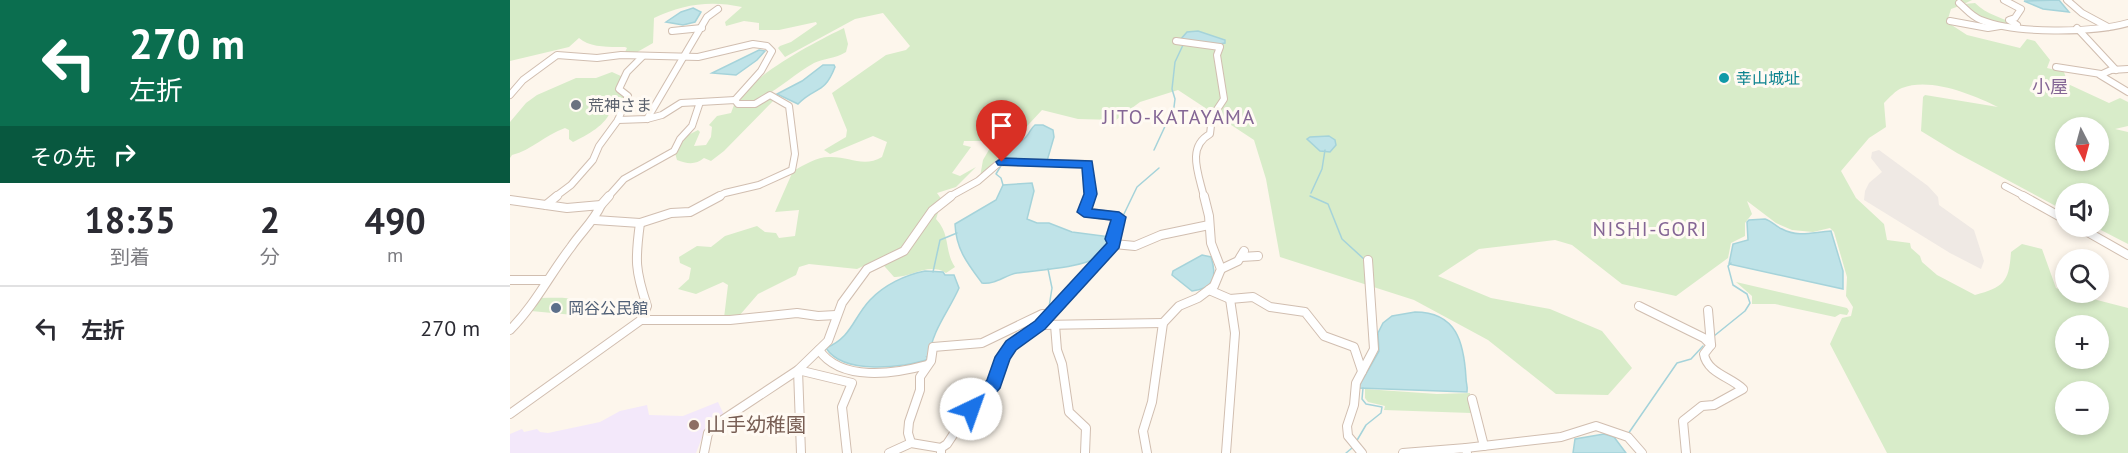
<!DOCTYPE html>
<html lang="ja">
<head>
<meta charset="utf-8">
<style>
  body { margin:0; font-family:"PT Sans","Noto Sans JP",sans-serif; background:#f2f2f3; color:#2b2b33; height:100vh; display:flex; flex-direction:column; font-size:22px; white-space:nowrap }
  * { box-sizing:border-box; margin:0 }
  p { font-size:20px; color:#7c7c81 }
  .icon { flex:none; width:33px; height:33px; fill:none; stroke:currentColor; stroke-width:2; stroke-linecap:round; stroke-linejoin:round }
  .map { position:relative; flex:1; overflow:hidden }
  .drawer { display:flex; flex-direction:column; background:#fff; width:510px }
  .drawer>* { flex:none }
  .guide { background:#0b6e4f; color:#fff; overflow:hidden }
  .needle { width:39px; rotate:174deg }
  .fabs { position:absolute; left:1545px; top:117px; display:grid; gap:12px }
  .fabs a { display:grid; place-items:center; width:54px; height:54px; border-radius:50%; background:#fff; box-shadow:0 3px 9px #0003; font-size:30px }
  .pin { position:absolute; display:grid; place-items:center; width:51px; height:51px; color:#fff; margin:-62px -26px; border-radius:50% 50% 50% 0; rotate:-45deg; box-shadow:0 0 6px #0007 }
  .pin .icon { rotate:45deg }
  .me { position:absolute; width:66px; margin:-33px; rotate:42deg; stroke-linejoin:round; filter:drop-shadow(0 0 4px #0008) }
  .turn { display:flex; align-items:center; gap:21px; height:126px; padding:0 30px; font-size:27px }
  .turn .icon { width:78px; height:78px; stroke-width:2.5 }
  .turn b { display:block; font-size:42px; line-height:51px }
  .then { display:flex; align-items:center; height:57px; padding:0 30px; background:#0003; gap:12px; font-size:22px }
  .eta { display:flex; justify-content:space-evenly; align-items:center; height:102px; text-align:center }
  .eta b { font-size:36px; font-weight:700; line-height:42px }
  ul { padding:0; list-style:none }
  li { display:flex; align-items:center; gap:18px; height:84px; padding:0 30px; border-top:2px solid #e1e1e2 }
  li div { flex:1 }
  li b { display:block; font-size:22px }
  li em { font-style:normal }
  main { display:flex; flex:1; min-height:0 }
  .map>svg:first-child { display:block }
</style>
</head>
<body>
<main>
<section class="drawer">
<div class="guide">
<div class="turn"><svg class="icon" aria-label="left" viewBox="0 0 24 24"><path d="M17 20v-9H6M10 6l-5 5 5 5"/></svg><div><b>270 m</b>左折</div></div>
<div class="then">その先<svg class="icon" aria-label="right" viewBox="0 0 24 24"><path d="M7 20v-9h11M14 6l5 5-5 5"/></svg></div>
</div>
<div class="eta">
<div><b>18:35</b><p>到着</p></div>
<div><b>2</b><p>分</p></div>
<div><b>490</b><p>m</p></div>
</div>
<ul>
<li><svg class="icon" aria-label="left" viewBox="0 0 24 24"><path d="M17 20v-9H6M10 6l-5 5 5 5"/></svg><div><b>左折</b></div><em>270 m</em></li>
</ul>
</section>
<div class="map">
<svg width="1618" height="453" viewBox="0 0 1618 453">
  <rect width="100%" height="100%" fill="#fdf6ec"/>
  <!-- industrial -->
  <polygon fill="#efe9e4" points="1369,150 1418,186 1428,197 1429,205 1464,230 1474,261 1471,269 1440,253 1354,200 1355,191 1359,183 1372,172 1361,158 1362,152"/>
  <!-- education -->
  <polygon fill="#f3e8fa" points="208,402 214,415 199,430 195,430 186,453 0,453 0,434 12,429 14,432 27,429 30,432 38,433 90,422 110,411 137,405 139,415 173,416"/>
  <!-- green -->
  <g fill="#d8ecc9" fill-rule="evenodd">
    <path d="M0,0H1462L1454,4L1465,3C1477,15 1492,17 1506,25C1484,25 1468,19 1452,5L1441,9L1437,22L1457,35L1510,48L1517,39L1525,41L1540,60L1537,68L1554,72L1558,84L1599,103L1610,98L1618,102V126L1605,129L1618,132V244L1585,227L1588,226V194H1556L1555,211L1447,153L1411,131L1413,97L1415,95L1488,107C1463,95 1421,77 1392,88C1386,90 1379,98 1374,103L1376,127L1359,138L1331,171L1346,198L1374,224L1377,240L1400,243L1401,248L1410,256L1412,262L1427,275L1465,295C1494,287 1499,282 1501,252L1512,244L1532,249L1546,288L1556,292L1618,308V453H1377L1320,344L1332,318L1341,316L1343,307L1336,296L1337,277L1324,232L1320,228L1303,232L1282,230L1266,223L1237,201L1242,214L1235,223V236L1221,243L1218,258L1166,296L1112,284L1062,245L1045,240L969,249L928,276L981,298L1040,309L1092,331L1122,368L1098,395L1046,394L978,340L904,300L770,257L756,179L744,140L668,90L630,102L606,120L568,119L532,110L470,177L473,160L484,141H454L453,145L461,147L442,173L450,176L466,167L446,187L427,193L432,200L426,219C441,235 434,251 445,267L436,273C418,262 401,278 384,277L368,259L347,269L299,264L289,267L286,275L248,294L229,316L214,318L218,285L213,282L186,294L168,289L179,279L181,268L170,263L169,257L187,246L201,247L215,236L247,226L255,232L266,233L269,238L285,236L289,210L265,212L283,171C294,165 307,157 319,157C339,156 353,168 372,157L377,142L363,136L320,154L314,150L336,137L337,130L322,93L376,55L396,50L400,46L373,13L345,19L275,57L268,48L270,46L281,42L307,24L306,22L269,30H249V23L234,21L216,26L215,22L232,7C201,0 172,4 144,18L143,43L122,55L114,54L117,48L115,47C101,47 80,48 69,38L59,47L0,61ZM1556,128H1588V160H1556ZM1556,326H1588V358H1556ZM1556,392H1588V424H1556Z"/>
    <path d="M334,28L338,44L336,52C325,59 314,58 304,63C280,76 261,99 233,103L230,101C239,76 309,40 334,28Z"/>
    <path d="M102,72L113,77L107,90L116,96L110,105L101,109C97,125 77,135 63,142L59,139V130L55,128C35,135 22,150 2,155L0,158V122L16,103L27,95L66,78H86Z"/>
    <path d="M259,97L264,100L214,151L201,161L194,158C186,165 177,164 167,160L165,153L174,137L188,130L190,132L184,146L196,145L201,137L202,127L199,125L207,116L221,113L224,105L237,107Z"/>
    <polygon points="1226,282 1337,308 1339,311 1337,315 1330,314 1325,317 1265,304 1242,304 1242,296"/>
    <path d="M30,298C51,298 69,295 85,310V317L21,311Z"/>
    <polygon points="855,389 927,394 960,393 961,413 874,410 875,406 858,402 855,398"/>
  </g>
  <!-- water -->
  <g fill="#bfe3e8" stroke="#a5d3da" stroke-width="1.5">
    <polygon points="1549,0 1559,12 1533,9 1514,1"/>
    <polygon points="183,8 191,12 185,22 173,25 156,22 171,12"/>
    <polygon points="688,31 715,40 715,43 704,45 670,40 677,32"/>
    <polygon points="249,50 255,51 247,60 226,75 202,73"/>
    <path d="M313,65H324L325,67C314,95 306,86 288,104L267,94L292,81Z"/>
    <path d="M525,125H533L543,130L544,137L537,161L494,160C500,150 507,146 516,137C520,133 520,129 525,125Z"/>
    <polygon points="819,136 825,140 826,145 820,152 810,151 797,139 800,137"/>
    <path d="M522,183L524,191L517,219L527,223H539L562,232L601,237C595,245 590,255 586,258C569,268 527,270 507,273C495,275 485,285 472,283C457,263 446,249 445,224L486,200L493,185Z"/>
    <path d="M1255,219C1262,221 1265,226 1272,229C1289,238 1303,232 1321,231L1333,271V289L1219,264L1223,244L1238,240L1237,222L1239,220Z"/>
    <path d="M692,255L701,257C707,276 705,288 682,291L662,275L663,271Z"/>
    <path d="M415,271L433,272L435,275H444L449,288C439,311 422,330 419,357H417L419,359C393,368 333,375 316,348C342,337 343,318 360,300C374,285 395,275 415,271Z"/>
    <path d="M905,312C947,312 954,343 956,378C956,384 958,386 957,392L848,388L869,351L868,333L873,323L882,316Z"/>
    <polygon points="1094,434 1104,437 1116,453 1063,453 1065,439"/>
  </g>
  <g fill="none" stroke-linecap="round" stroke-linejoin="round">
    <!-- stream -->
    <g stroke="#a5d3da" stroke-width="1.5">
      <polyline points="644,150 664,107 665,99 662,89 665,62 673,45"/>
      <polyline points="492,164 486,174 491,178 493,185"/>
      <polyline points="801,193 812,169 815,150"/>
      <polyline points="800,196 818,204 832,239 855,260"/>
      <polyline points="613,216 627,187 649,168"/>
      <polyline points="538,269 542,288 539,307"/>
      <polyline points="423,272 430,240 447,233"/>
      <polyline points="1204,336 1235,311 1240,303 1237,294 1223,285 1218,266 1221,263"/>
      <polyline points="1118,434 1167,363 1181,359 1193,346"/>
      <polyline points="846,442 856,425 871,413 872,407 856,404 852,399 853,388"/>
      <polyline points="836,453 842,448"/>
    </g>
    <defs>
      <g id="minor-far1">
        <polyline points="1494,0 1511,9 1505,18 1499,20 1507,25"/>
        <polyline points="1557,0 1572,13 1598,27"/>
        <path d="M1449,3C1456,9 1462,17 1471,20C1506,34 1582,33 1618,23"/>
        <polyline points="1440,21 1478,28 1490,26"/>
        <polyline points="1567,28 1606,70"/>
        <polyline points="162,31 192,28"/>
        <path d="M666,41L710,47L707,55L714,99L702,117L700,134C676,147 689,175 694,197"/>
        <polyline points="1546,67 1591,74"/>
        <polyline points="1618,69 1601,70 1590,75 1618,92"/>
        <polyline points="0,95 13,80 47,55 87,58 111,55 188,57 243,44 257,46 262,51 251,71 225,100"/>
        <polyline points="190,102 225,100 228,104 245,104 260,95 279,106 285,154 282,170 249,185 215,193 207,197"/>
        <polyline points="137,119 197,17 208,9"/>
        <polyline points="1495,186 1516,197"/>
        <polyline points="45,197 61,185 83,160 89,146 108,120 118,96 109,89 117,72 132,57"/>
        <polyline points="98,197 114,179 164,151 170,139 182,126 190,102 171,103 152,115 137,119 108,120"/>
        <polyline points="439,197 468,181 490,162 578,164 581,193 579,197"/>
      </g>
      <g id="minor">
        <polyline points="580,196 574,212 609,217 602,239 604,244"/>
        <polyline points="1513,196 1556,220"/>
        <path d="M0,200L57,208L91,205C84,221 71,232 61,247C40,274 25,305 0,330"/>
        <polyline points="36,205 47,196"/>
        <polyline points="91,205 99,196"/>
        <polyline points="85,220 130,223 161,213 180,212 210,196"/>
        <polyline points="1567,226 1618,255"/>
        <polyline points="731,257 748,256"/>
        <polyline points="711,269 728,261 734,251"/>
        <polyline points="0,280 37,280"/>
        <polyline points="699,290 720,299 743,297 760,307 795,312 814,336 844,347 852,371"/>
        <path d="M1129,306L1194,338L1201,345L1194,354C1197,373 1221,377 1233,389L1204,405L1192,406L1173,421L1176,453"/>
        <polyline points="1198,310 1201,345"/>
        <polyline points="131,320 220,320 287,313 308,316 326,315"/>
        <polyline points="530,325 653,323"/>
        <polyline points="545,325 547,350 552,364 559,412 576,428 575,453"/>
        <path d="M309,350C331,382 384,374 417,365"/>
        <polyline points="962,399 974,446"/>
        <path d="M0,414L131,320L137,306C125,270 125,260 130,223"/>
        <polyline points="401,443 398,433 399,422 410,390 410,377 421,361 423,347 472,343 532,314 538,314"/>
        <polyline points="956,448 1051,437 1086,426 1118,437 1132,453"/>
        <polyline points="194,453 198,433 208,423 288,370 342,383 332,407 337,453"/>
        <polyline points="291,453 288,370 318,341 332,303 357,269 394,251 422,211 441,196"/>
        <polyline points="379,453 401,443 431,448"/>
        <polyline points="431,453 431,448 437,444 458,412 479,390 487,377 493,357 501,345 530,325 604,244 625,246 651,235 699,225"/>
        <polyline points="637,453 633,431 642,402 653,323 669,306 688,298 704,286 711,269 701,243 699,216 694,196"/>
        <polyline points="716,453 725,333 720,299"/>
        <polyline points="852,453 838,436 837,426 844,405 846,383 864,349 858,260"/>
        <polyline points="893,453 956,448 957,453"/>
      </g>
    </defs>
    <!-- minor-far1 casing -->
    <use href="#minor-far1" stroke="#d1beb0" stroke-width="8"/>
    <!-- minor casing -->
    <use href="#minor" stroke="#d1beb0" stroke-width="10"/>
    <!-- minor-far1 -->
    <use href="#minor-far1" stroke="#fff" stroke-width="6"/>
    <!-- minor -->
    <use href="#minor" stroke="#fff" stroke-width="8"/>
  </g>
  <!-- route -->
  <polygon fill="#1a73e8" stroke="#114b97" stroke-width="1.5" points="492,158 582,161 587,194 582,209 609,212 616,217 609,248 535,329 506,350 500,359 490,388 467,414 461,416 456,414 453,409 477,380 485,357 496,341 525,321 597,243 595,239 601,220 574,217 567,212 574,194 572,168 488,165 486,162"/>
  <!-- markers -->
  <circle fill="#0f9aa8" stroke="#fffaf3" stroke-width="2" cx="1214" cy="78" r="6"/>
  <circle fill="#6b7280" stroke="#fffaf3" stroke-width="2" cx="66" cy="105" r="6"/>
  <circle fill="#5c6f8a" stroke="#fffaf3" stroke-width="2" cx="46" cy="308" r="6"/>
  <circle fill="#8d6e63" stroke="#fffaf3" stroke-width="2" cx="184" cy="425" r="6"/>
  <g text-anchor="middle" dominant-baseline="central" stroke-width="6" stroke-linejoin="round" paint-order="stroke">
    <!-- culture labels -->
    <g font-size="16" fill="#0d838f" stroke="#fffaf3" text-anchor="start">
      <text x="1226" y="78">幸山城址</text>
    </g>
    <!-- worship labels -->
    <g font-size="16" fill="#5b616d" stroke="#fffaf3" text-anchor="start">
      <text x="78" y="105">荒神さま</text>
    </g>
    <!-- service labels -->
    <g font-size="16" fill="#4e5e75" stroke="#fffaf3" text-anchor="start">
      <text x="58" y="308">岡谷公民館</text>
    </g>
    <!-- neighbourhood labels -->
    <g font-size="18" fill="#846695" stroke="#fffaf3">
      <text x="1540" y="86">小屋</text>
    </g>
    <!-- quarter labels -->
    <g font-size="20" letter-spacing="1.5" fill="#846695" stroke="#fffaf3">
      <text x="669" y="117">JITO-KATAYAMA</text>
      <text x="1140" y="229">NISHI-GORI</text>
    </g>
    <!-- near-education labels -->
    <g font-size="20" fill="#785e54" stroke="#fffaf3" text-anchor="start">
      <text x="196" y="425">山手幼稚園</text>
    </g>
  </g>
</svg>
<div class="fabs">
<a><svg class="needle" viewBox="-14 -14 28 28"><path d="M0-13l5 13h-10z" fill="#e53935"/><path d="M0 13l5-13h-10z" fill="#7c7c81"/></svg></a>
<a><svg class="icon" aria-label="sound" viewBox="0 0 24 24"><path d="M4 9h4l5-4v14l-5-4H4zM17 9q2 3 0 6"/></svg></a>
<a><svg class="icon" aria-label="search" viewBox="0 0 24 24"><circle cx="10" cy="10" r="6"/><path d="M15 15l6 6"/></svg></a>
<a>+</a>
<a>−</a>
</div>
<div class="pin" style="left:492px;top:162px;background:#d93025"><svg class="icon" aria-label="arrive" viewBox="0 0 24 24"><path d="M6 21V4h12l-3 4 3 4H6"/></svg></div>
<svg class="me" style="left:461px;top:409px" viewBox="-20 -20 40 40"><circle r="19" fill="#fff"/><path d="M0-13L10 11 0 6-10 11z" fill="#1a73e8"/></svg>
</div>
</main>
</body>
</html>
